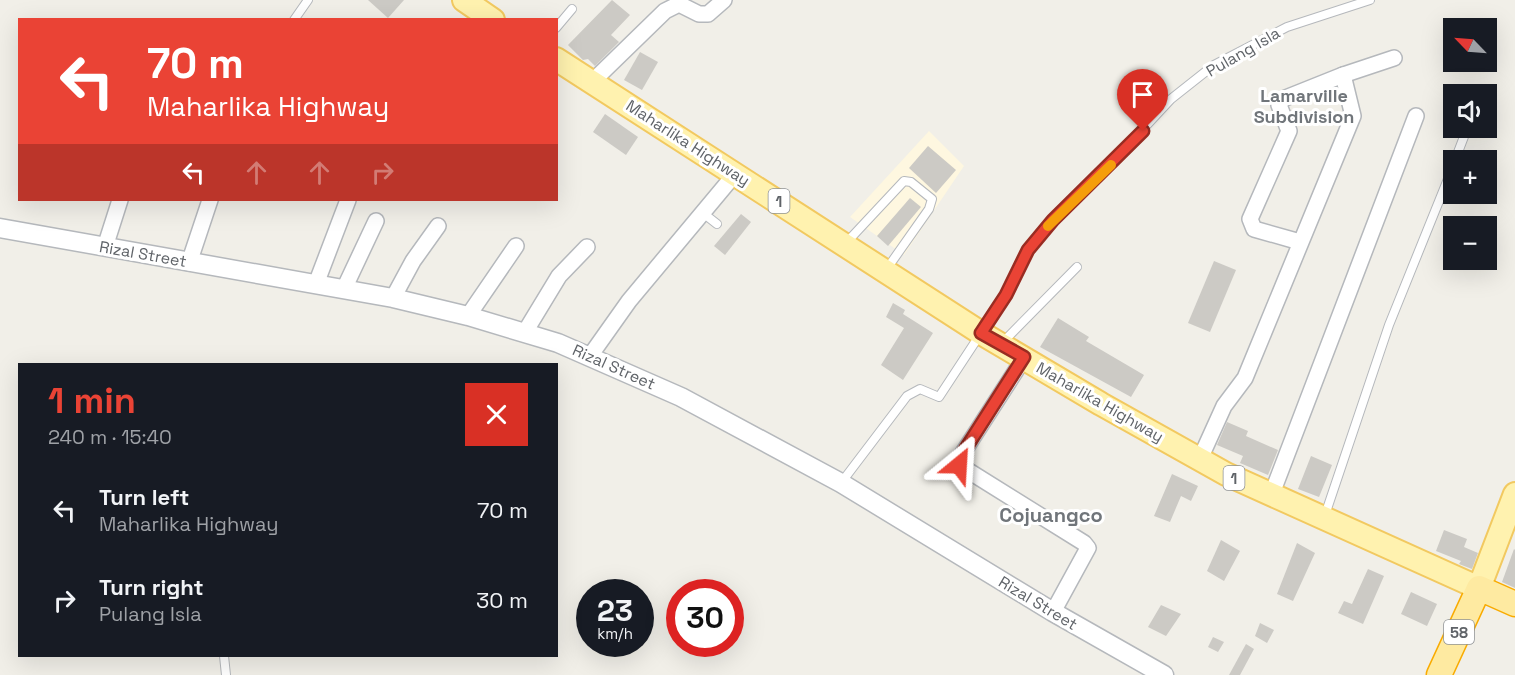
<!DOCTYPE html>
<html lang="en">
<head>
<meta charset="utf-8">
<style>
  body { margin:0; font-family:"Space Grotesk",sans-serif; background:#242831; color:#f1f3f6; height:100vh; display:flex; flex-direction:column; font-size:22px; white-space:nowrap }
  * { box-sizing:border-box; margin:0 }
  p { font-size:20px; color:#9ea1a6 }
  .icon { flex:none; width:33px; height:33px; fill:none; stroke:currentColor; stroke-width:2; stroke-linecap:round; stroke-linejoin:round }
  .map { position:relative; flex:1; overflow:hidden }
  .side { position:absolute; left:18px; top:363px; width:540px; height:294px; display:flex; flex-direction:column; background:#171b24; border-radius:0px; box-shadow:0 6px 24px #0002 }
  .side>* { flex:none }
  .guide { position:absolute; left:18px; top:18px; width:540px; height:183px; border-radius:0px; box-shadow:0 6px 24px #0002; background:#ea4335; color:#fff; overflow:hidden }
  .needle { width:39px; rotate:295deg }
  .buttons { position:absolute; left:1443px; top:18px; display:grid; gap:12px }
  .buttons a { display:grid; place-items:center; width:54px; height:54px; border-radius:0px; background:#171b24; box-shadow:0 6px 24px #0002; font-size:30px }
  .speed { position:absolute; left:576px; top:579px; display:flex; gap:12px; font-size:30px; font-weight:700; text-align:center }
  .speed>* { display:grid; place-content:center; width:78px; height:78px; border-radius:50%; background:#171b24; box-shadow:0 6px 24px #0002; line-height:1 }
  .speed small { font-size:15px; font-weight:400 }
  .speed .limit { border:9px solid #d22; background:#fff; color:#111 }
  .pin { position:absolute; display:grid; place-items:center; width:51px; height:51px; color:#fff; margin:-62px -26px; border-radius:50% 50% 50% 0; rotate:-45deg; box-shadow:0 0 6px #0007 }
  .pin .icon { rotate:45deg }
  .me { position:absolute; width:66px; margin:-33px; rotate:27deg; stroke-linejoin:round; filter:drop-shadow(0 0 4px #0008) }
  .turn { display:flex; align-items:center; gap:21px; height:126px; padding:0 30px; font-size:27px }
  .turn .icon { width:78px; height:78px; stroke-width:2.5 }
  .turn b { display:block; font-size:42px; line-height:51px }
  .lanes { display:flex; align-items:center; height:57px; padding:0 30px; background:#0003; justify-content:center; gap:30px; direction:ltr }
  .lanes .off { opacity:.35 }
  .round { display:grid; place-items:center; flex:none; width:63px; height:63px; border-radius:0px; background:#242831 }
  .headline { display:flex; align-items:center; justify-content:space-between; height:102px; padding:0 30px }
  h1 { font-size:36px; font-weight:700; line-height:45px; color:#ea4335 }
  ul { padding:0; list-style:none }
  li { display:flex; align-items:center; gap:18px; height:90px; padding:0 30px }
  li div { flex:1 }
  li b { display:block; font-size:22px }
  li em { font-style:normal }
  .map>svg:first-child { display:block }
</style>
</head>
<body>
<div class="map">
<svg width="1515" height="675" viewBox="0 0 1515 675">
  <rect width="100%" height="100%" fill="#f1efe8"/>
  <!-- commercial -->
  <polygon fill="#fef7e0" points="929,131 964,166 904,255 850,217"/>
  <!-- building -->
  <g fill="#cccac5">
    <polygon points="368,0 404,0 388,18"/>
    <polygon points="612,0 630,15 611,35 619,42 595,66 588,59 583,60 568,45"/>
    <polygon points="640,52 658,62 642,90 624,80"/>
    <polygon points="605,114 638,137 626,155 593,132"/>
    <polygon points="928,146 956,170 936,193 909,168"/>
    <polygon points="910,198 921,207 888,246 877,236"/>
    <polygon points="741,214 751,222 725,255 714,246"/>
    <polygon points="1214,261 1236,270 1210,332 1188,323"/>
    <polygon points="893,303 905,310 903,314 933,333 903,380 881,365 904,328 886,317"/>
    <polygon points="1058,318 1089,337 1086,341 1144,375 1131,397 1040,347"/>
    <polygon points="1227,422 1248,431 1246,436 1278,450 1268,475 1240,463 1243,456 1217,445"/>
    <polygon points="1311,456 1332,465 1319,497 1298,489"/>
    <polygon points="1172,474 1198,486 1191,501 1181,496 1170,522 1154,516"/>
    <polygon points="1444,530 1467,539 1464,547 1478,553 1472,569 1459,564 1461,561 1436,551"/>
    <polygon points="1221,540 1240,551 1224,581 1207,571"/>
    <polygon points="1297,543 1315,553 1293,601 1277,594"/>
    <polygon points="1514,549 1515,550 1515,588 1502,582"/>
    <polygon points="1368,569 1384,576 1363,624 1338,613 1344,601 1352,604"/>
    <polygon points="1411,592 1437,604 1427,626 1401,614"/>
    <polygon points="1161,605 1181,614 1166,636 1148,627"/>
    <polygon points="1260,623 1274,630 1267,643 1255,636"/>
    <polygon points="1213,637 1224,642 1218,652 1208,647"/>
    <polygon points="1246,644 1254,649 1240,675 1229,675"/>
  </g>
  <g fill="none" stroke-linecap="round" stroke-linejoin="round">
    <defs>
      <g id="service">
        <polyline points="294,20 308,0"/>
        <polyline points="556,28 572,9"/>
        <polyline points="1455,160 1465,134"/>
        <polyline points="703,213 717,224"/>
        <polyline points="846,243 904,181 911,182 932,199 929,209 886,270"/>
        <polyline points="1002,343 1077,267"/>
        <polyline points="841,483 907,396 920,389 939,397 1006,295 1027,250 1053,220 1089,187 1171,99 1214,65 1287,27 1370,0"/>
        <polyline points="1325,515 1389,325 1454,164"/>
        <polyline points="224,656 226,675"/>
      </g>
      <g id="minor">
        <polyline points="593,81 665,11 679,4 699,14 708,14 724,0"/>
        <polyline points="1300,242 1254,229 1250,219 1289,131 1279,105 1283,99 1343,75 1394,58"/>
        <polyline points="105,247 120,200"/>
        <polyline points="189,263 210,200"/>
        <polyline points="316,284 348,200"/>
        <polyline points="344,289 376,221"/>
        <polyline points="393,298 413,261 438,226"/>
        <polyline points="468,316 516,246"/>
        <polyline points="525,332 559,276 587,247"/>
        <polyline points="590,356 629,301 735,174"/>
        <polyline points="1024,358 959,459 959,465 1084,543 1088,548 1053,612"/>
        <polyline points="1200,459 1224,406 1245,378 1353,116 1343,75"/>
        <polyline points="1271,496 1416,116"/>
      </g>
      <polyline id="tertiary" points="0,228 393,298 468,316 558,343 681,397 841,483 1053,612 1164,675"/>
      <g id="primary">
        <polyline points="464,0 493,20"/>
        <polyline points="556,59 981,333 1101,404 1226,474 1479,588 1515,494"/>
      </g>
      <polyline id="trunk" points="1439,675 1479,588 1515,604"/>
    </defs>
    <!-- service casing -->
    <use href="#service" stroke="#b5b8bc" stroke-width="10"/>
    <!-- minor casing -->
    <use href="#minor" stroke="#b5b8bc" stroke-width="18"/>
    <!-- tertiary casing -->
    <use href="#tertiary" stroke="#b5b8bc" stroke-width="21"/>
    <!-- primary casing -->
    <use href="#primary" stroke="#f2c960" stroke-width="26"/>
    <!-- trunk casing -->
    <use href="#trunk" stroke="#f9ab00" stroke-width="27"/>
    <!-- service -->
    <use href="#service" stroke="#fff" stroke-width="8"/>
    <!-- minor -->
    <use href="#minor" stroke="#fff" stroke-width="15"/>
    <!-- tertiary -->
    <use href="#tertiary" stroke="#fff" stroke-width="18"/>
    <!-- primary -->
    <use href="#primary" stroke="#fff2af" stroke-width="22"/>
    <!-- trunk -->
    <use href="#trunk" stroke="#feeaa1" stroke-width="24"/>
  </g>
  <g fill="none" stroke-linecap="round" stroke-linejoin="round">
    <defs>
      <polyline id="route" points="959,465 959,459 1024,357 981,333 1006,295 1028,250 1053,220 1143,131"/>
    </defs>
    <!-- route casing -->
    <use href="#route" stroke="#982c22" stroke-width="15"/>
    <!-- route -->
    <use href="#route" stroke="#ea4335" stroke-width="10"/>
    <!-- slow -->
    <polyline stroke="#f59e0b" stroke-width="10" points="1048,226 1111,165"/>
  </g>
  <g text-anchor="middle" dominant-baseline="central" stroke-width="6" stroke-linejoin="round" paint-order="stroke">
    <!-- shield labels -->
    <g fill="#fff" stroke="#8f9295" stroke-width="1.5">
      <rect x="768.5" y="189" width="21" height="24" rx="4.5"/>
      <rect x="1223.5" y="466" width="21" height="24" rx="4.5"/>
      <rect x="1444" y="620" width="30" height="24" rx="4.5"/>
    </g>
    <g font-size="15" font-weight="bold" fill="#5f6368">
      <text x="779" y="201">1</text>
      <text x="1234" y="478">1</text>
      <text x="1459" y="632">58</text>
    </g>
    <!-- street labels -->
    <g font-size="16" fill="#5f6368" stroke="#fff">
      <text transform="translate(1243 52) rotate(-30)">Pulang Isla</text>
      <text transform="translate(688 143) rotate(33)">Maharlika Highway</text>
      <text transform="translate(143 254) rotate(10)">Rizal Street</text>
      <text transform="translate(614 367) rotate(24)">Rizal Street</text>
      <text transform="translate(1100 402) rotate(30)">Maharlika Highway</text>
      <text transform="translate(1038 603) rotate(31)">Rizal Street</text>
    </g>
    <!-- neighbourhood labels -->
    <g font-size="18" font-weight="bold" fill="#70757a" stroke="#fff">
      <text x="1304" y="95">Lamarville<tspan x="1304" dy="21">Subdivision</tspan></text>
    </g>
    <!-- quarter labels -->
    <g font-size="20" font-weight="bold" fill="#70757a" stroke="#fff">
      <text x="1051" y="515">Cojuangco</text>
    </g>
  </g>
</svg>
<div class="buttons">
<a><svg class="needle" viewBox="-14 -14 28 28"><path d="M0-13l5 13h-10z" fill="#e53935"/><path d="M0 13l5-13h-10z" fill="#9ea1a6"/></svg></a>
<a><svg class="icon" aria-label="sound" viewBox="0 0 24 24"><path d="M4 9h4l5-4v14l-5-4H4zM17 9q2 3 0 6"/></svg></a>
<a>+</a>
<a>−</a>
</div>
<div class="speed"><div>23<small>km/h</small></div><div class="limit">30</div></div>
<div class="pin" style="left:1143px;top:131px;background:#d93025"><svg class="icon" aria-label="arrive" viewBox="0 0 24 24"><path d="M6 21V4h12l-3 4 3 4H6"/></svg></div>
<svg class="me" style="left:959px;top:465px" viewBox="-20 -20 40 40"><path d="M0-17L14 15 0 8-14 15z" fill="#ea4335" stroke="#fff" stroke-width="4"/></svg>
<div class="guide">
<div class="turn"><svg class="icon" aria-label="left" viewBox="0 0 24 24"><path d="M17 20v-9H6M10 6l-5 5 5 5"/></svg><div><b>70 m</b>Maharlika Highway</div></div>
<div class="lanes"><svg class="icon" aria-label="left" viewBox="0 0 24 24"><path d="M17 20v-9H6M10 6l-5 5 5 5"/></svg><svg class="icon off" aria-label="ahead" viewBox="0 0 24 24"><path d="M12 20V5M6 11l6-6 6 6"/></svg><svg class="icon off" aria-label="ahead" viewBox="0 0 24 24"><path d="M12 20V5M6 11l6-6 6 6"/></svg><svg class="icon off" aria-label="right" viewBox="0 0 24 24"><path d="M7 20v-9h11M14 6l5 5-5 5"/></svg></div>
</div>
<section class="side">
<div class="headline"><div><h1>1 min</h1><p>240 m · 15:40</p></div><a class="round" style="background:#d93025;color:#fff"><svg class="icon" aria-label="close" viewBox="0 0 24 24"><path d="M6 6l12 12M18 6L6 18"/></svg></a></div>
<ul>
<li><svg class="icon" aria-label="left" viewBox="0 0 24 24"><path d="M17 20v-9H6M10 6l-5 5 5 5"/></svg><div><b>Turn left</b><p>Maharlika Highway</p></div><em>70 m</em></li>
<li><svg class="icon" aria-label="right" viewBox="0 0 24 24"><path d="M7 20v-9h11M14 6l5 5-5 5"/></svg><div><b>Turn right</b><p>Pulang Isla</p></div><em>30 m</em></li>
</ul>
</section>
</div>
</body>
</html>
